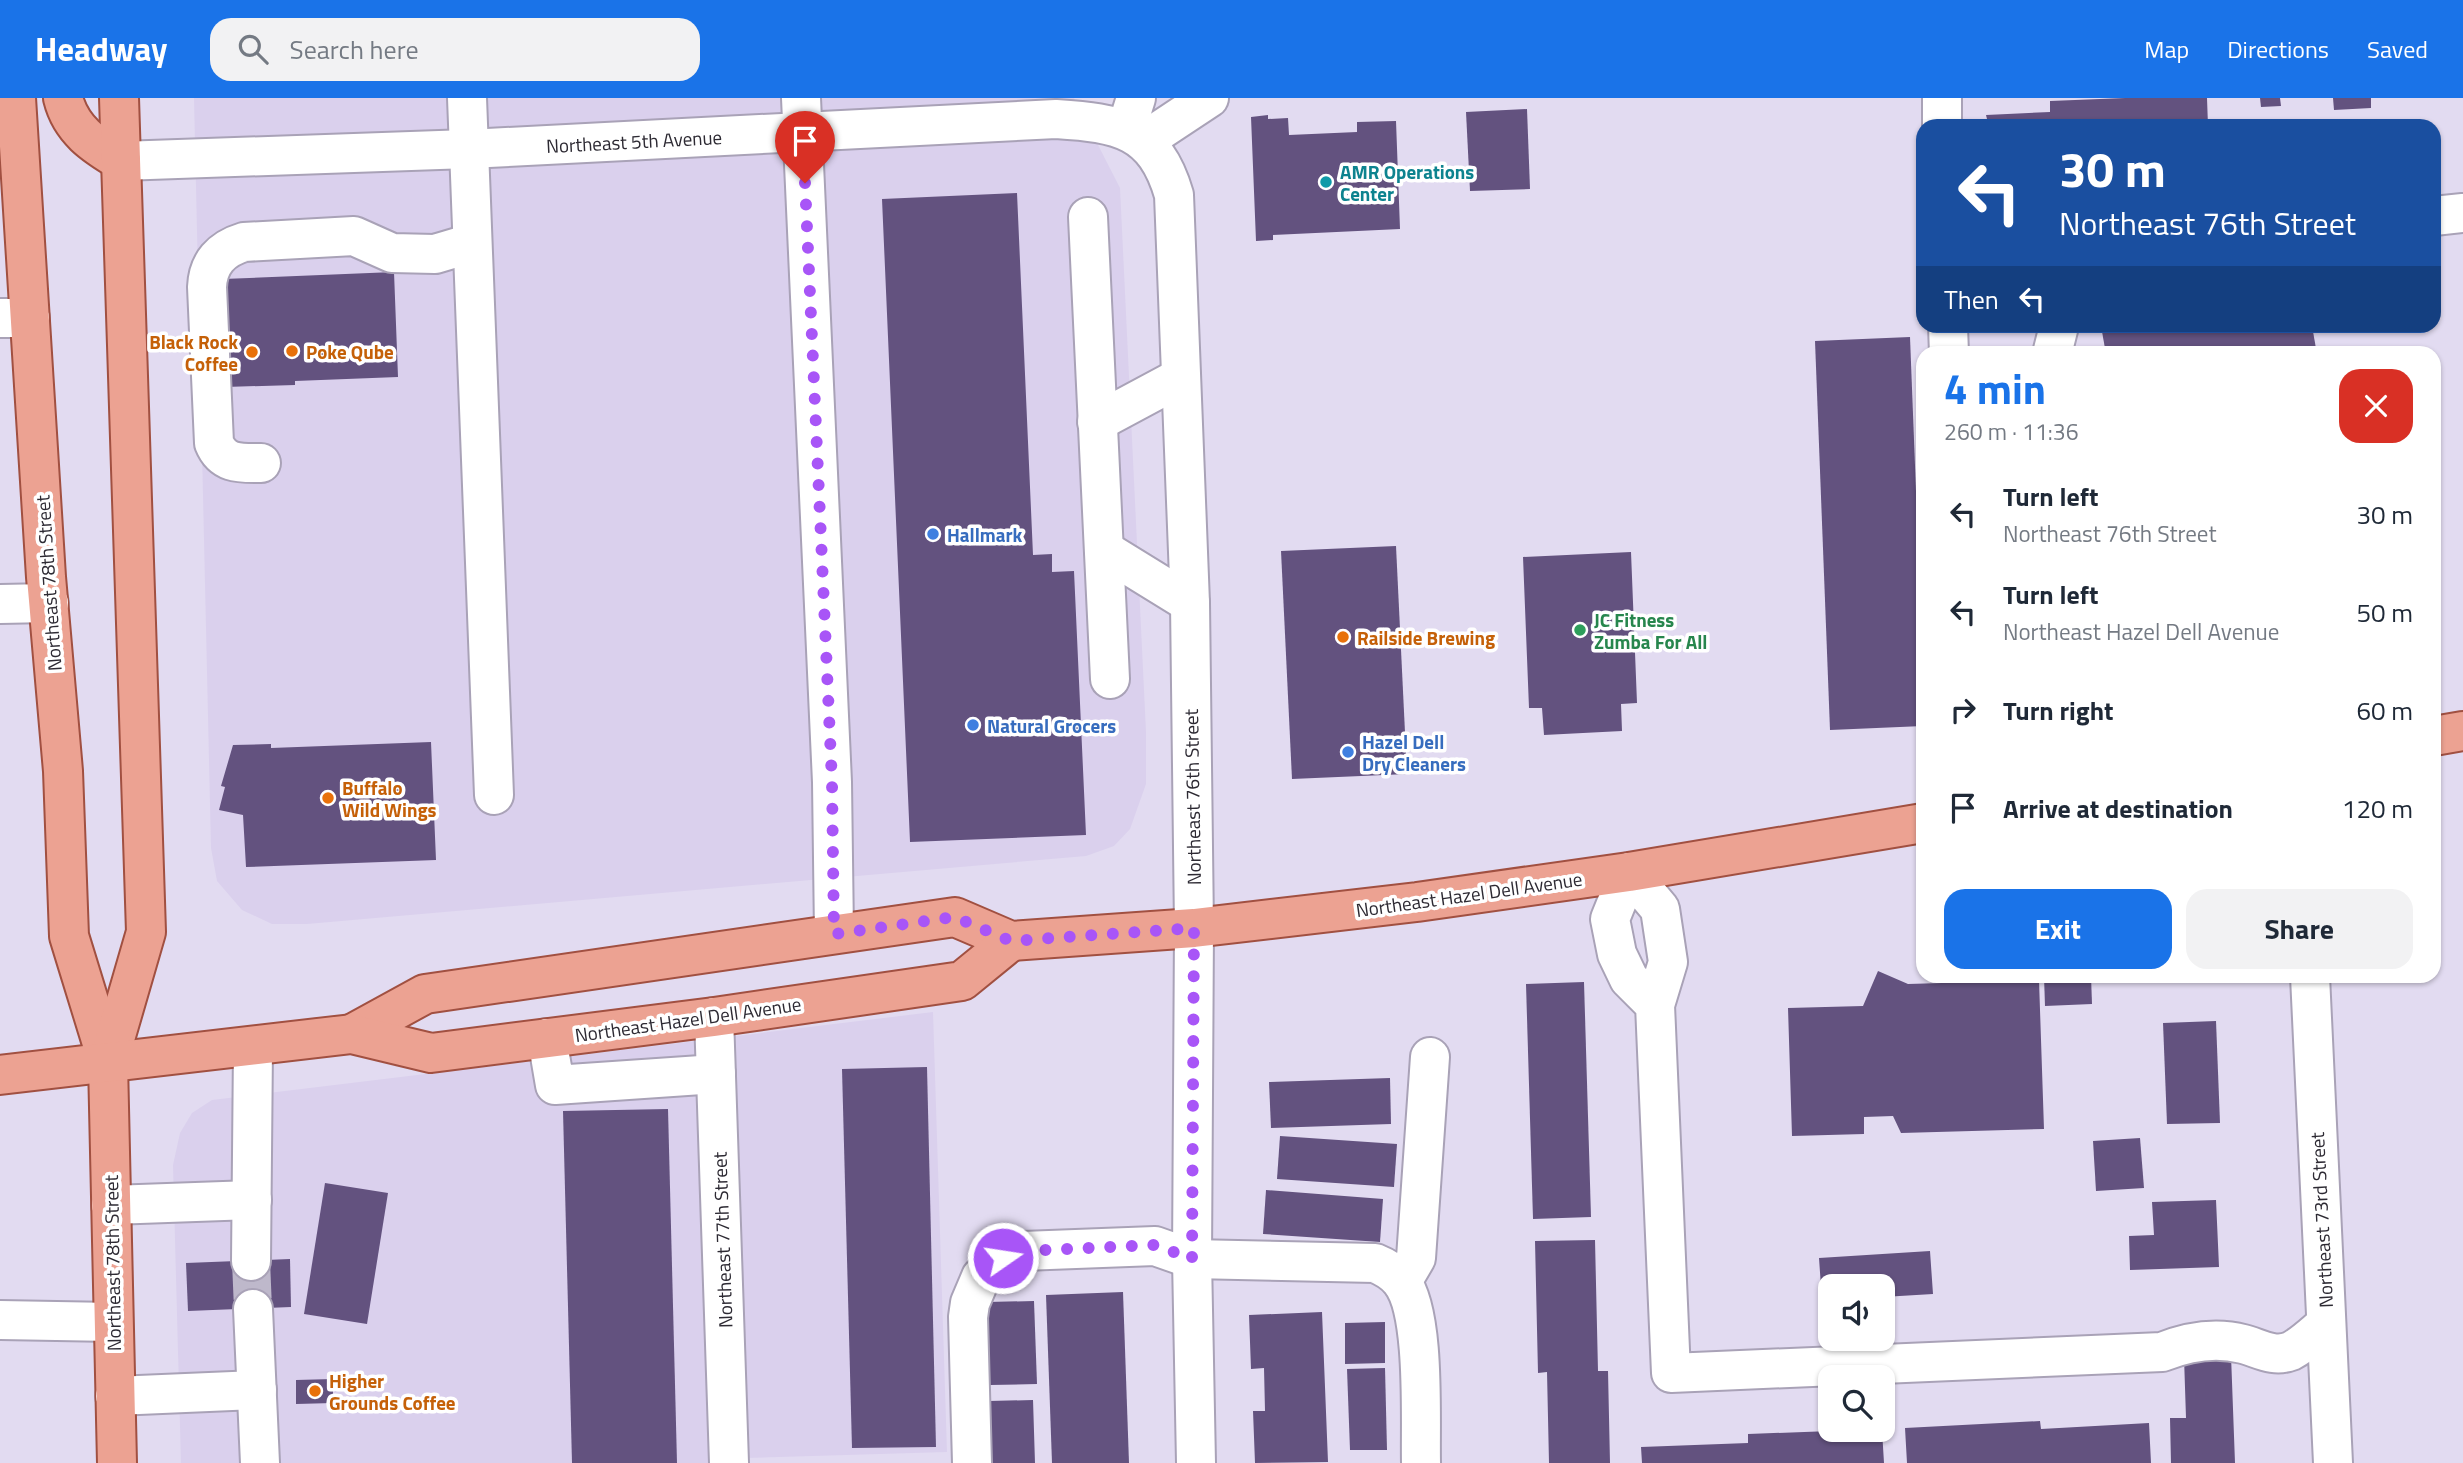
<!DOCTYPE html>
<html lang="en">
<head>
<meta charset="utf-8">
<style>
  body { margin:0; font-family:"Titillium Web",sans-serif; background:#f2f2f3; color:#1f2937; height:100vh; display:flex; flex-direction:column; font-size:26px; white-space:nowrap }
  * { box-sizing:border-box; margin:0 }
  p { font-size:23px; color:#747a83 }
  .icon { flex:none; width:38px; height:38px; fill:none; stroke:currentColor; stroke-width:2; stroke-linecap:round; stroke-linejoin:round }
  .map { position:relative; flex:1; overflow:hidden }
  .sheet { position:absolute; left:1916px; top:248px; width:525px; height:637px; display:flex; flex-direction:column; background:#fff; border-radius:21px; box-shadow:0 2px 5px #0004 }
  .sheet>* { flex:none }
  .top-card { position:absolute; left:1916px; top:21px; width:525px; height:214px; border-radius:21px; box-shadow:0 2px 5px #0004; background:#1a4fa0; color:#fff; overflow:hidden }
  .tools { position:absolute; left:1818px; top:1176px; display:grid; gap:14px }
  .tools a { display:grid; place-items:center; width:77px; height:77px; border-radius:14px; background:#fff; box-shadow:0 2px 5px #0004; font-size:35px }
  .pin { position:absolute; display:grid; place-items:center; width:60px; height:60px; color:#fff; margin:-72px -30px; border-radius:50% 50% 50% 0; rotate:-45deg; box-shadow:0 0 7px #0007 }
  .pin .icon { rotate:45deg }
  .me { position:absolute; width:77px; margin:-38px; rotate:77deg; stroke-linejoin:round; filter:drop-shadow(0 0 5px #0008) }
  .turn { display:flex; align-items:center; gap:24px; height:147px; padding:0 28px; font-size:32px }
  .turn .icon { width:91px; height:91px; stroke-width:2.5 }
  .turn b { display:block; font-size:49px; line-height:60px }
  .then { display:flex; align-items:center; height:66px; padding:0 28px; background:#0003; gap:14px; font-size:26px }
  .round { display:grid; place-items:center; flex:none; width:74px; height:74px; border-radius:21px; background:#f2f2f3 }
  .headline { display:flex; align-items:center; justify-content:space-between; height:119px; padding:0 28px }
  h1 { font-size:42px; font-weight:700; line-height:52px; color:#1a73e8 }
  .cta { display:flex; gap:14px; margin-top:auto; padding:14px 28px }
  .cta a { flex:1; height:80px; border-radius:21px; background:#1a73e8; color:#fff; font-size:28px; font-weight:700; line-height:80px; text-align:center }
  .cta a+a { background:#f2f2f3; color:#1f2937 }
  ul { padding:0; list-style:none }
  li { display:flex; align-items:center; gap:21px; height:98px; padding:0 28px }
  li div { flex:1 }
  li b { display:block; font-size:26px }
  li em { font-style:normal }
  header { display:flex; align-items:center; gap:42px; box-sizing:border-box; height:98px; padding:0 35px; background:#1a73e8; color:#fff }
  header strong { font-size:33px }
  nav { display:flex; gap:38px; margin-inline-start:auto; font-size:24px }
  .search { width:490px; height:63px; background:#f2f2f3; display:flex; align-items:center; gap:18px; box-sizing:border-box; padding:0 24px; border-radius:21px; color:#747a83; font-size:26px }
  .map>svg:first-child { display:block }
</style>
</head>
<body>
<header>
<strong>Headway</strong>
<div class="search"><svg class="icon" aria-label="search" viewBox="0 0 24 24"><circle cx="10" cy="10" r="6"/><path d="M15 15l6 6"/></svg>Search here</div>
<nav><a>Map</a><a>Directions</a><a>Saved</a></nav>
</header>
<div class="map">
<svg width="2463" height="1365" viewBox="0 0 2463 1365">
  <rect width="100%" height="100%" fill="#e2dbf1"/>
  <!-- built -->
  <g fill="#dad0ed">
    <polygon points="194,0 1074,0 1120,90 1146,634 1146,686 1130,731 1114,748 1086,758 307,826 272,826 242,812 217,783 211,750"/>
    <polygon points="933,914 947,1354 744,1360 744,1365 181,1365 173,1067 180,1035 192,1015 212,1002"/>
  </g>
  <!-- building -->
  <g fill="#63527f">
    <polygon points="2125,0 2207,0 2208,28 1980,28 1980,22 1987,21 1986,17 2050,14 2050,3"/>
    <polygon points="2260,0 2280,0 2281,8 2261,9"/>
    <polygon points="2333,0 2371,0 2371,10 2334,12"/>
    <polygon points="1527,11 1530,91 1470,93 1466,14"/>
    <polygon points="1268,17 1268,21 1288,20 1289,37 1357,34 1357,24 1396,23 1400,131 1273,137 1273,142 1256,143 1251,19"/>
    <polygon points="1017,95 1033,457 1052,456 1052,474 1074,473 1086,737 910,744 882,101"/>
    <polygon points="394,174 398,279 295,283 295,287 225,289 223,181"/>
    <polygon points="2101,228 2312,228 2317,256 2106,256"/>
    <polygon points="1910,239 1923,573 1923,628 1830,632 1815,243"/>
    <polygon points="1396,448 1407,676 1292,681 1281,453"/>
    <polygon points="1631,454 1637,605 1621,606 1622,633 1544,637 1542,610 1529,610 1523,459"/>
    <polygon points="431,644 436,762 246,769 243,717 219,712 225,689 221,688 233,647 271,646 271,650"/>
    <polygon points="1878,873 1908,886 2039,882 2044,1031 1901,1035 1893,1018 1864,1019 1864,1036 1792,1038 1788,910 1863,908"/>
    <polygon points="2044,878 2091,878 2092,906 2045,908"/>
    <polygon points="1584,884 1591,1119 1533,1121 1526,886"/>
    <polygon points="2216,923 2220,1025 2167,1026 2163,925"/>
    <polygon points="927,969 936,1349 852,1350 842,971"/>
    <polygon points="1390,980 1391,1026 1271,1030 1269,984"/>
    <polygon points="668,1011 677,1365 572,1365 563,1013"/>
    <polygon points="1280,1038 1397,1046 1394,1089 1277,1081"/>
    <polygon points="2140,1040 2144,1090 2096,1093 2093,1043"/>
    <polygon points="325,1085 388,1095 367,1226 304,1216"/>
    <polygon points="1266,1092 1383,1101 1380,1144 1263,1136"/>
    <polygon points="2216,1102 2219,1169 2130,1172 2129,1138 2154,1137 2152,1104"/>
    <polygon points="1595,1142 1598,1273 1608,1273 1610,1365 1549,1365 1547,1274 1538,1275 1535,1143"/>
    <polygon points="1930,1153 1933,1196 1883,1199 1883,1188 1830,1188 1830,1202 1822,1203 1819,1160"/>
    <polygon points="290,1161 291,1209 188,1213 186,1165"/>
    <polygon points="1123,1194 1129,1365 1052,1365 1046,1197"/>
    <polygon points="1034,1203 1037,1286 990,1287 987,1204"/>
    <polygon points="1322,1214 1328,1364 1255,1365 1253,1313 1265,1313 1264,1270 1251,1271 1249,1217"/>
    <polygon points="1385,1224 1385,1265 1345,1266 1345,1225"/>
    <polygon points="2231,1257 2235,1365 2171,1365 2170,1320 2186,1320 2184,1259"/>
    <polygon points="1385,1270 1387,1352 1350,1352 1347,1271"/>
    <polygon points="333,1281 333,1305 296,1306 296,1282"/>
    <polygon points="1033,1302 1035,1365 991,1365 989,1303"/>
    <polygon points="2040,1323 2041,1331 2149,1325 2151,1365 1907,1365 1905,1330"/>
    <polygon points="1857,1332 1882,1332 1884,1365 1642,1365 1641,1349 1748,1345 1748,1336"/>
  </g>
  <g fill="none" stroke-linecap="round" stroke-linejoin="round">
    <!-- minor-tunnel -->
    <polyline stroke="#beb8cb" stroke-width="38" stroke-dasharray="38 19" stroke-linecap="butt" points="251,1163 253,1211"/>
    <defs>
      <g id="minor">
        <polyline points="467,0 494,697"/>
        <polyline points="801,0 832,684 834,836"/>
        <polyline points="1942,28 1942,0"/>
        <polyline points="1126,32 1136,0"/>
        <polyline points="1144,43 1209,0"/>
        <path d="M121,63L468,51L1056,21C1119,25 1155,31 1174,97L1190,505L1194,830L1192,1161L1196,1365"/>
        <polyline points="2434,118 2463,115"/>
        <polyline points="1088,119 1110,581"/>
        <polyline points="0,220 30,220"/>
        <polyline points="1948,228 1949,256"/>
        <polyline points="2052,256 2059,228"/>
        <polyline points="1097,324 1181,279"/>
        <path d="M261,365C241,365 223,367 214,345L207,189C208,165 221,151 244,144L354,138L392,155L435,156L472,145"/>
        <polyline points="1104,452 1190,505"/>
        <polyline points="0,506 49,505"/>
        <polyline points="2310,878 2333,1365"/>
        <path d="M1655,907L1629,881L1617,856L1610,821L1629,774L1660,811L1668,864L1655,907L1671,1275L2162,1254C2187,1244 2216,1239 2243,1246C2259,1250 2273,1260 2291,1253C2303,1247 2315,1235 2326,1226"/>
        <polyline points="714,919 729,1365"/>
        <polyline points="547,940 555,987 716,976"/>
        <polyline points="111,1107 252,1102"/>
        <polyline points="251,1163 253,949"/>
        <polyline points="1402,1184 1416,1160 1430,959"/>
        <polyline points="253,1211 260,1365"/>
        <polyline points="0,1222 113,1224"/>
        <polyline points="115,1298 257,1292"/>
        <path d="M972,1365L968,1219L970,1205L981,1179L991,1168L1003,1160L1023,1153L1155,1148L1192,1161L1375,1165C1385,1169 1394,1174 1401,1183C1426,1214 1420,1323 1421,1365"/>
      </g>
      <g id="major">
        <polyline points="16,0 46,479 63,673 69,838 108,965 117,1365"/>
        <path d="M63,0C71,32 94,47 121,63"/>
        <polyline points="2434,638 2463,633"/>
        <polyline points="352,936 425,896 955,819 1011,843 1194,830 1417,804 1629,774 1923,725"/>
        <polyline points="108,965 146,834 119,0"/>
        <polyline points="0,977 352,936 431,955 714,919 962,883 1011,843"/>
      </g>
    </defs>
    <!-- minor casing -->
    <use href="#minor" stroke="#a9a2b7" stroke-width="42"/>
    <!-- major casing -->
    <use href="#major" stroke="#a15041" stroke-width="42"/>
    <!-- minor -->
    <use href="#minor" stroke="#fff" stroke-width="38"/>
    <!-- major -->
    <use href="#major" stroke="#eca292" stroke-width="38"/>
  </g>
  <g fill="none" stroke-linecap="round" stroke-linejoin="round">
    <!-- route -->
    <polyline stroke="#a855f7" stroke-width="12" stroke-dasharray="0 21.6" points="805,85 832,684 834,836 955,819 1011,843 1194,830 1192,1161 1155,1147 1023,1153 1003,1160"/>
  </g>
  <!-- markers -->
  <circle fill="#0f9aa8" stroke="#fff" stroke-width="2.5" cx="1326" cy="84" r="7"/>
  <g fill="#e8710a" stroke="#fff" stroke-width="2.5">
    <circle cx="292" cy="253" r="7"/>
    <circle cx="252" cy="254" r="7"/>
    <circle cx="1343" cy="539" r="7"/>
    <circle cx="328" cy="700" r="7"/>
    <circle cx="315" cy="1293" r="7"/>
  </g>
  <g fill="#3f7fe0" stroke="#fff" stroke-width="2.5">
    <circle cx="933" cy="436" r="7"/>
    <circle cx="973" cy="627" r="7"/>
    <circle cx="1348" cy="654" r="7"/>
  </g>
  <circle fill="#2e9e5b" stroke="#fff" stroke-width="2.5" cx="1580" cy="532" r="7"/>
  <g text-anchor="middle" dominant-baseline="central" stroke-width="7" stroke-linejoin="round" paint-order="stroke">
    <!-- street labels -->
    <g font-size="19" fill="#2d2a33" stroke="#fff">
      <text transform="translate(634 43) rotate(-3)">Northeast 5th Avenue</text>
      <text transform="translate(48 485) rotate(-94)">Northeast 78th Street</text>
      <text transform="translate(1192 699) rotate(-91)">Northeast 76th Street</text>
      <text transform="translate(1469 796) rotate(-8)">Northeast Hazel Dell Avenue</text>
      <text transform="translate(688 921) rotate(-8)">Northeast Hazel Dell Avenue</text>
      <text transform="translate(2321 1122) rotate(-93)">Northeast 73rd Street</text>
      <text transform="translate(722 1142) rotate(-92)">Northeast 77th Street</text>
      <text transform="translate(112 1165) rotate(-91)">Northeast 78th Street</text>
    </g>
    <!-- culture labels -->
    <g font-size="19" font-weight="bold" fill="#0d838f" stroke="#fff" text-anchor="start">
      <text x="1340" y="73">AMR Operations<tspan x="1340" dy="22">Center</tspan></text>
    </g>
    <!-- food labels -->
    <g font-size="19" font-weight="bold" fill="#c56008" stroke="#fff" text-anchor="start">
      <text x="238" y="243" text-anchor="end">Black Rock<tspan x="238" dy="22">Coffee</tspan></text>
      <text x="306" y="253">Poke Qube</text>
      <text x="1357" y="539">Railside Brewing</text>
      <text x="342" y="689">Buffalo<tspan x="342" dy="22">Wild Wings</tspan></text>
      <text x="329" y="1282">Higher<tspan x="329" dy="22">Grounds Coffee</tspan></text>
    </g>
    <!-- shop labels -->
    <g font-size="19" font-weight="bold" fill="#366cbe" stroke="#fff" text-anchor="start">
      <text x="947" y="436">Hallmark</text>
      <text x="987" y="627">Natural Grocers</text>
      <text x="1362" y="643">Hazel Dell<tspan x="1362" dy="22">Dry Cleaners</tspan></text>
    </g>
    <!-- leisure labels -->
    <g font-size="19" font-weight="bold" fill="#27864d" stroke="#fff" text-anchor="start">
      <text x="1594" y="521">JC Fitness<tspan x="1594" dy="22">Zumba For All</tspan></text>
    </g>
  </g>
</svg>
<div class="tools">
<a><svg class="icon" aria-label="sound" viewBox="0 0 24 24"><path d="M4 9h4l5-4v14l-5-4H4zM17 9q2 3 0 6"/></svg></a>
<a><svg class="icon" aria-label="search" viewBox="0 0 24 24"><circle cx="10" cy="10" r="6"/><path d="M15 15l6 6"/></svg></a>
</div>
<div class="pin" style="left:805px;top:85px;background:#d93025"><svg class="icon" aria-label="arrive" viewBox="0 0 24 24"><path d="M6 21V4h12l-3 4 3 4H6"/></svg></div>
<svg class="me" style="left:1003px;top:1160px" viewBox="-20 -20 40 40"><circle r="17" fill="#a855f7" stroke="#fff" stroke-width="3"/><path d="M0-11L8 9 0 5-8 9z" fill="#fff"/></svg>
<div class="top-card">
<div class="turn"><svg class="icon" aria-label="left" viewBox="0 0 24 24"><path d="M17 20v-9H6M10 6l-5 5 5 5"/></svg><div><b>30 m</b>Northeast 76th Street</div></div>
<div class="then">Then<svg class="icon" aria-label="left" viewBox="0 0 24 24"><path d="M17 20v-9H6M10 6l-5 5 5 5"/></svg></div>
</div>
<section class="sheet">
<div class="headline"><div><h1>4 min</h1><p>260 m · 11:36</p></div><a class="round" style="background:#d93025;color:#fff"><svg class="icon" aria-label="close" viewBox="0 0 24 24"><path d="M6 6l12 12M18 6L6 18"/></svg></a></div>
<ul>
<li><svg class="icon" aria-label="left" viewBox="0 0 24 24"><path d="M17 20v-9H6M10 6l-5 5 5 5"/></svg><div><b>Turn left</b><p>Northeast 76th Street</p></div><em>30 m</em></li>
<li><svg class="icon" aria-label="left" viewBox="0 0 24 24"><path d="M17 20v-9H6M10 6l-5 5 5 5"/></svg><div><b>Turn left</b><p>Northeast Hazel Dell Avenue</p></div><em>50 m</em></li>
<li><svg class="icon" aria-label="right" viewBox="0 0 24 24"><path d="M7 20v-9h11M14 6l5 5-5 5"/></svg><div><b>Turn right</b></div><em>60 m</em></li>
<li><svg class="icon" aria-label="arrive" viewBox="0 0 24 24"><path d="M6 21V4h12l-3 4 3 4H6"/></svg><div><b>Arrive at destination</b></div><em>120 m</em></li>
</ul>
<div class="cta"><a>Exit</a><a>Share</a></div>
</section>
</div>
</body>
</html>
